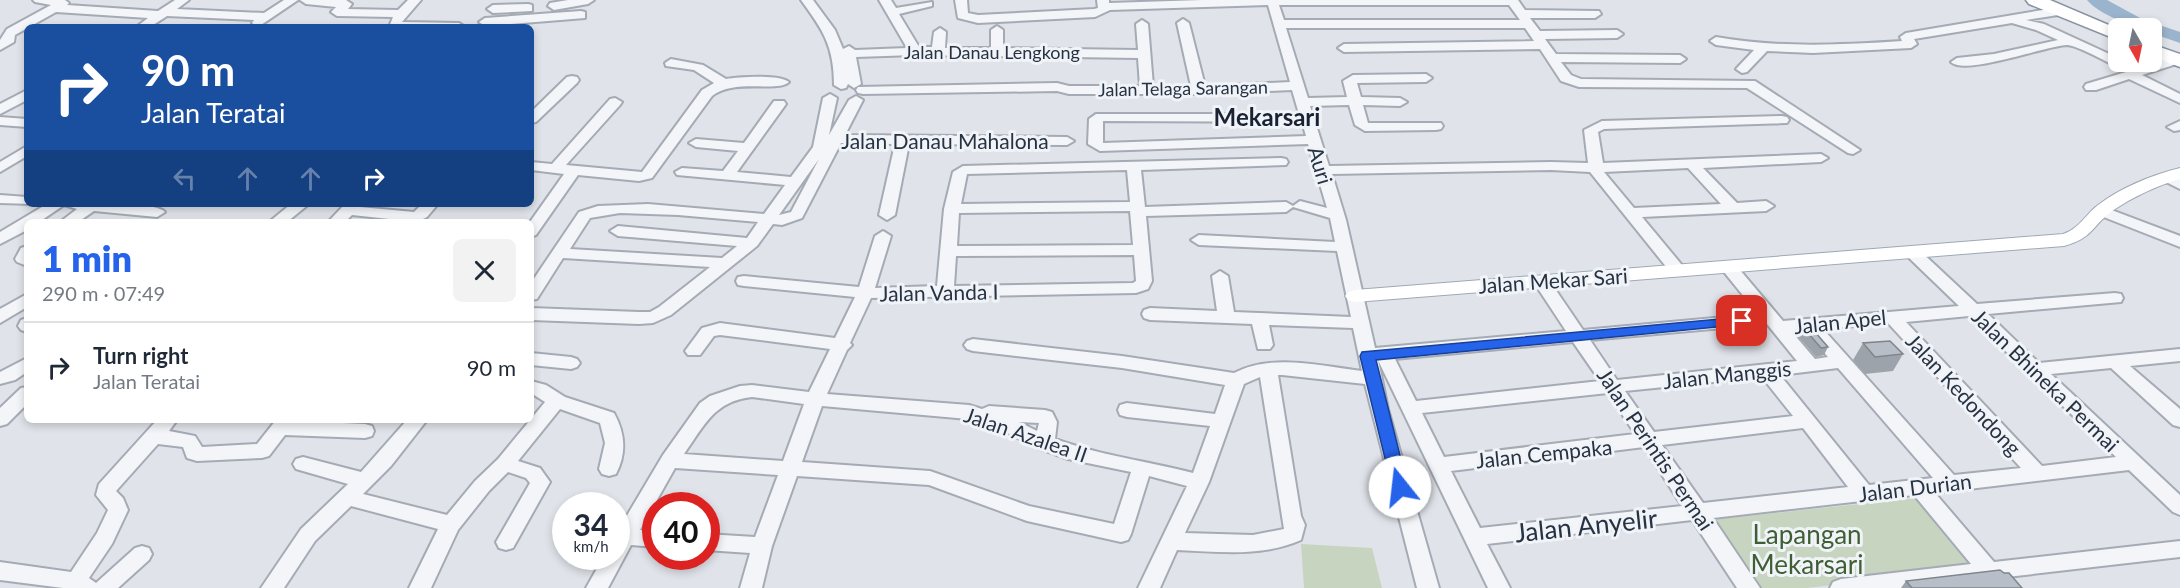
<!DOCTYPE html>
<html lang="en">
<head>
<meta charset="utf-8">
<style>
  body { margin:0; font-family:Lato,sans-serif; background:#f2f2f3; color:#1f2937; height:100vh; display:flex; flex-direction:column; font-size:22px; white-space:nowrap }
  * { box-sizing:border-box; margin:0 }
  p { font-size:20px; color:#747a83 }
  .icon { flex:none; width:33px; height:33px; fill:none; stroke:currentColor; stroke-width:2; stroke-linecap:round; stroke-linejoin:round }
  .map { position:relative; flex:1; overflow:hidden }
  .panel { position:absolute; left:24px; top:219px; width:510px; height:204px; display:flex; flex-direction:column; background:#fff; border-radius:9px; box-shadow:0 3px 9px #0003 }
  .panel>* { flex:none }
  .hud { position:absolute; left:24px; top:24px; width:510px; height:183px; border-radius:9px; box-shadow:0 3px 9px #0003; background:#1a4fa0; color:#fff; overflow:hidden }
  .needle { width:39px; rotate:171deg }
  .fabs { position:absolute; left:2108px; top:18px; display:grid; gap:12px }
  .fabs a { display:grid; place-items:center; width:54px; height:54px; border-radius:9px; background:#fff; box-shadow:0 3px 9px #0003; font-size:30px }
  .speed { position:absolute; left:552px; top:492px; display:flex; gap:12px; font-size:30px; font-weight:700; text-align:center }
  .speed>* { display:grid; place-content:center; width:78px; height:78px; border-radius:50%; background:#fff; box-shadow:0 3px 9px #0003; line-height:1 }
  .speed small { font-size:15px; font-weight:400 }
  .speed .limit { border:9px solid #d22; background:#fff; color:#111 }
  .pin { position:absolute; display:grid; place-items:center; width:51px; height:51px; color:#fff; margin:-26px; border-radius:12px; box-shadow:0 3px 9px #0006 }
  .me { position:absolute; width:66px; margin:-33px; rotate:344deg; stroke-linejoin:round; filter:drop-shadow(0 0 4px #0008) }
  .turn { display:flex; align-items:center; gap:21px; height:126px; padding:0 18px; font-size:27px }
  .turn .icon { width:78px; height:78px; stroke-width:2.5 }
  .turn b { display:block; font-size:42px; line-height:51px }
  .lanes { display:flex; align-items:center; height:57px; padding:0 18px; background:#0003; justify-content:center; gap:30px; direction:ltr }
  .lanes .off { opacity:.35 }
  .round { display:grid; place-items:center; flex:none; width:63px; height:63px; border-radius:9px; background:#f2f2f3 }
  .summary { display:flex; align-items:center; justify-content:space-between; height:102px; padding:0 18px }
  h1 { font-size:36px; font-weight:800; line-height:45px; color:#2563eb }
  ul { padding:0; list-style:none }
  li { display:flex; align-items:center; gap:18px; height:90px; padding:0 18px; border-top:2px solid #e0e1e3 }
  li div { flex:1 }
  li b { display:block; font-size:22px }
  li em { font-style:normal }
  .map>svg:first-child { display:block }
</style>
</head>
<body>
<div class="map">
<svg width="2180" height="588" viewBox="0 0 2180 588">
  <rect width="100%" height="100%" fill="#e0e4ea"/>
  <!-- green -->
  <g fill="#c6d4c0">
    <polygon points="1926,497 1976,568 1807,588 1762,588 1709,520"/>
    <polygon points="1301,544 1372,548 1382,588 1304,588"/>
  </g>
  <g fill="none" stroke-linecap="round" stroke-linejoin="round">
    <!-- river -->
    <path fill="#99b4cc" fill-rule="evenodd" d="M2087,0H2107L2142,19L2180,32V43L2151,33V28C2134,28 2098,14 2087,0Z"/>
    <defs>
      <g id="minor">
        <polygon points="33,0 65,0 69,3 67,5 158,11 175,0 189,0 177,9 264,13 284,0 298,0 258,27 252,23 254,20 167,16 150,27 136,27 148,18 56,12 15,35 14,42 0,50 0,40 7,29 51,5 35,2"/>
        <polygon points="300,0 346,0 352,4 348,9 398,10 408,0 421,0 402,22 459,23 465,27 389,27 393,17 337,16 331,12 336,7 306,4"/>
        <polygon points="568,0 594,0 588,4 554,10 548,6 550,3"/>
        <path d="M801,0H813L835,30L843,49L849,46L855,50L907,48L879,0H891L896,8L932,2V6L899,14L919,47H932L934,32L940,28L946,32L945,48H991V30L997,26L1003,30V48L1138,50L1136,24L1142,20L1148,24L1153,86H1191L1177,23L1183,19L1189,23L1205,86L1290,82L1268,5L1110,10L1095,17L978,23L958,18L955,0H967L968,13L978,15L1094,9L1098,8L1097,0H1109V3L1202,0H1518L1525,10L1599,11L1601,14L1595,18H1530L1540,31L1617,30L1623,34L1617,38L1545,39L1556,54L1680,55L1686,59L1680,63L1561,62L1571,75L1581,79L1755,81L1860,150L1853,154L1848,153L1747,88L1579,87L1561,81L1540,49L1344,52L1338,48L1344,44L1534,41L1525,28H1286L1308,98L1347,97L1343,81L1353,75L1426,74L1432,78L1426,82L1357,83L1361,97L1400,98L1407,102L1400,106L1363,105L1368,123H1441L1443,126L1441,129L1436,130L1365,131L1355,125L1349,105L1310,106L1329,166L1551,162L1588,163L1584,130L1602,121L1782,116L1787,117L1789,120L1787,123L1604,129L1598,132L1603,163L1821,154L1828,158L1821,162L1703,168L1737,203L1766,201L1774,206L1766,211L1642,217L1686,270L1678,275L1672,274L1590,172L1551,170L1332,174L1346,220L1375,348L1566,331L1533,281L1535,277H1547L1583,330L1758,314L1720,267L1728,262L1734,263L1783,321L1959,306L1906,255L1904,252L1906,249H1918L1977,304L2115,293L2121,294L2123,298L2121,302L1988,314L2039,363L2180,349V361L2130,366L2180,409V427L2173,425L2111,368L2051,374L2180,495V515L2173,512L2129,470L1935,493L1994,562L2180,541V557L2007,577L2014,588H1990L1984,580L1917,588H1830L1833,582L1841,579L1971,564L1914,495L1713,518L1760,588H1737L1692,520L1487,544L1510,588H1488L1378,360L1388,409L1439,588H1417L1365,384L1282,375H1278L1301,516L1305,525L1301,540C1263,557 1219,552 1177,550L1160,588H1138L1187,486L1149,476L1131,534L1128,540L1121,542L1027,521L929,485L797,476L772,546L762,588H740L750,553L706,550V534L755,537L778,475L675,468L640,530L656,531V547L631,545L608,588H586L604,556H616V534L663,455L700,403L710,396L740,386L752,385L809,392L830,349L720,335L714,336L700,355H688L685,351L702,328L720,323L835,338L855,297L744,286L738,285L736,281L738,277L744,276L859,287L875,236L883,231L891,236L875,288L937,286L944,209L953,172L963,166L1281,158L1286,159L1288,162L1286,165L1141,170L1145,207L1286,202L1293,206L1300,201L1327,208L1308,144L1100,151L1088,144L1089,119L1096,114H1299L1292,90L1199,94H1069L1057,91L863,94L858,93L856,90L858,87L1057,83L1069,86H1140L1138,58L915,55L856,57L861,84L854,88L848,84L846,88L841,89L834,85C834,46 823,30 801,0ZM1279,5H1509L1520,20H1284ZM1103,121L1302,122L1306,136L1103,143ZM1688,168L1721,204L1634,208L1604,172ZM1127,170L1130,202L961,204L967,174ZM1293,207L1330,218L1335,242L1199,235L1191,240L1199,245L1337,251L1351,317L1234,312L1228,276L1220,271L1212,276L1217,311L1150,308L1144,310L1142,314L1144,318L1150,320L1252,324L1258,349H1270L1273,345L1269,325L1353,328L1362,371C1321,366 1272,353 1234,373L1122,356L973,339L967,341L964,345L967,349L973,351L1122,368L1225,385L1215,414L1127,403L1120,405L1118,410L1120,415L1127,417L1210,426L1193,473C1147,461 1099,455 1055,439L1057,422L1052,412L1045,410L989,406L982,409L969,405L827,394L847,350L852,345L850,343L871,298L1136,293L1148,289L1152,281L1146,216L1286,212ZM1130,211L1133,245L957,246L959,213ZM1134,255L1136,281L1133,283L954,286L956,256ZM1969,316L2116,457L2042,466L1906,322ZM1888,323L2021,468L1954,475L1823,329ZM1767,324L1797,361L1617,380L1590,340ZM1806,330L1808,334L1828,357L1815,359L1792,332ZM1573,342L1600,381L1416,401L1395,359ZM1838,368L1933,478L1869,485L1780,375ZM1260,377L1284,529L1253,535L1185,533L1209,482L1244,384ZM1762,377L1793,416L1654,432L1625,391ZM1608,393L1635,434L1444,457L1422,413ZM752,397L804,404L783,461L684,454C704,426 714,401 752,397ZM822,406L968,419L1004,431L1038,448L1068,459L1131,472L1114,524L1029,506L930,471L802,462ZM1019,422L1039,423L1037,431ZM1803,428L1848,487L1703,503L1662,445ZM1644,447L1682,506L1480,528L1451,471Z"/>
        <polygon points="528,4 532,5 532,11 493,13 487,9 493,5"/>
        <path d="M2061,7L2065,8V14L2026,20L2044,24L2118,58V62H2125L2138,68L2172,57H2180V63L2142,75L2180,94V103L2129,79L2096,90H2086L2084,87L2086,84L2126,72C2115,66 2077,45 2067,45C2045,46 1965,76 1951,62L1957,58L1994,54L2058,40L2036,30L2012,23L1914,39L1917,44L1911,48L1813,53L1767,51L1747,72L1742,73L1736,69L1754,50L1716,45L1710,41L1716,37C1778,48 1840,45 1902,41L1900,37L1906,33Z"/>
        <polygon points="581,11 585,12 585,18 485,26 479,22 485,18"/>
        <path d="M671,59L703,65L726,79C739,77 779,74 789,82C777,93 736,78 712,96L652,178L639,181L578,175L536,235L531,237L530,222L564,174L531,170V162L552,164L610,99L615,98L622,102L620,105L566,165L642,172L702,90L714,83L694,70L666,66L665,63Z"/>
        <polygon points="572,76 577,77 579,80 577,83 536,122 531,123 531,112 567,77"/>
        <polygon points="27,90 27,100 0,114 0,104"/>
        <path d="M830,94L837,98L829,135L849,100L856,96L863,100L845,135L1067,137L1074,141L1067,145L909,144L895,215L887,220L879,215L895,144L841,143L802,218L782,225L773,224L757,246L671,315L653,323L639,324L531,320V308L639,312H650L659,307L710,267L563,258L537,299L531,300V283L579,212L598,206L648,204L764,214L785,185L677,175L675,172L682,168L723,171L738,151L696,147L689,143L696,139L744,143L774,101H784L786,104L737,172L791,177L813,147L823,98ZM819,159L791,212L779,215ZM620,213L678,215L758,222L747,238L618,226L610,231L618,236L737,246L722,258L570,249L590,218Z"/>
        <polygon points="0,117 27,119 27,127 0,125"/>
        <polygon points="2180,121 2180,130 2174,131 2167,127"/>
        <polygon points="27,146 27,156 0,172 0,162"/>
        <polygon points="2165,174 2180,179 2180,189 2158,178"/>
        <polygon points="0,195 27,197 27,204 32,204 0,203"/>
        <path d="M47,204C67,204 154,200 165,212L157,217L94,211L78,222H60L77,209L64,205L39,222H27V230L0,244V232Z"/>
        <polygon points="291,204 309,204 287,222 269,222"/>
        <polygon points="345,204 362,204 360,207 414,212 422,204 438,204 427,217 417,222 352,215 345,222 328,222"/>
        <polygon points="2101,206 2180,236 2180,247 2096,214 2093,211 2096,208"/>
        <polygon points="27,246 27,266 17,262 15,259 21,248"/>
        <polygon points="27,294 27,307 0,323 0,309"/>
        <polygon points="27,318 27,332 21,330 18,326 21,320"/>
        <polygon points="531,353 571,357 577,359 580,363 577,367 571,369 531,365"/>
        <polygon points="27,358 27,372 15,380 0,384 0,372"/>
        <path d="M531,381L546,385L565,397L614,413C625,433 627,453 616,474L609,476L602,474L599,469L605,443L600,423L560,409L518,461L540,468L550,482L513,548L506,550L499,548L496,542L530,483L526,478L508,472L489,491L458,530L431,588H409L438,529L351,506L315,541L284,588H261L301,529L348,484L296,469L293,464L296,459L303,457L361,472L407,420H427L391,466L363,494L447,515L475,481L498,459L545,402L531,393Z"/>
        <polygon points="27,387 27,404 7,424 0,426 0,408 21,388"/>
        <polygon points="157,420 177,420 169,431 195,436 202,447 257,444 276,420 365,424 372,426 374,431 372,436 365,438 285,435 269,456 262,458 197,461 187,458 183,447 158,444 116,491 123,498 128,510 112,544 89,578 96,583 135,548 142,546 149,548 152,554 149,560 118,588 63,588 0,580 0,562 71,572 97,533 108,510 96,495 99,484"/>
      </g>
      <path id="major" d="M2180,168V179C2156,186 2133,197 2112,211C2091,227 2093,238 2064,246L1355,302L1348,300L1345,296L1348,292L1355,290L2063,234C2079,229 2085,215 2098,205C2122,187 2152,175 2180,168Z"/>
      <g id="highway">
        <polygon points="2026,0 2050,0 2118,29 2118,40 2029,4"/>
        <polygon points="2151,44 2180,54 2180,67 2151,56"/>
      </g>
    </defs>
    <!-- minor casing -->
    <use href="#minor" stroke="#a5abb4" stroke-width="4"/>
    <!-- major casing -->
    <use href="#major" stroke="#9ea9b6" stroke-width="2"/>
    <!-- highway casing -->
    <use href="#highway" stroke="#8692a1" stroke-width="3"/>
    <!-- minor -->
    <use href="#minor" fill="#f3f5f8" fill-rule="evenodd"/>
    <!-- major -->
    <use href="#major" fill="#fff" fill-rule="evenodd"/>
    <!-- highway -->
    <use href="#highway" fill="#fff" fill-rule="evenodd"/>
  </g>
  <!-- wall -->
  <g fill="#9da3ab">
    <polygon points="1801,325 1828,347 1824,355 1816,357 1796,334"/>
    <polygon points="1863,343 1903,354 1893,371 1865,374 1853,360"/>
    <polygon points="1906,581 2022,588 1901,588"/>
  </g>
  <!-- building -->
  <g fill="#b7bec7" stroke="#80858b" stroke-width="1.5">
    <polygon points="1808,324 1828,347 1821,348 1801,325"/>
    <polygon points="1890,341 1903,354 1875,357 1863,343"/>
    <polygon points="2000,570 2004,573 2009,573 2022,588 1912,588 1906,581"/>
  </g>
  <!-- route -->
  <polygon fill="#2563eb" stroke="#184099" stroke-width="1.5" points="1742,317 1747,318 1749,321 1747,324 1376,360 1408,487 1406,491 1400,493 1394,491 1392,487 1360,356 1362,352"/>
  <g text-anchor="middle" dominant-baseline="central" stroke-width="6" stroke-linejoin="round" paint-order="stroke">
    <!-- far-street labels -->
    <g font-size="18" fill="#273242" stroke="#f0f3f7">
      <text x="992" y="52">Jalan Danau Lengkong</text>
      <text transform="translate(1183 88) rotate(-1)">Jalan Telaga Sarangan</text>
    </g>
    <!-- street labels -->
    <g font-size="21" fill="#273242" stroke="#f0f3f7">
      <text x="945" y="140">Jalan Danau Mahalona</text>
      <text transform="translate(1321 165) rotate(73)">Auri</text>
      <text transform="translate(1553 280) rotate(-4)">Jalan Mekar Sari</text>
      <text transform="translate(939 292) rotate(-1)">Jalan Vanda I</text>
      <text transform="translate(1840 321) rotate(-6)">Jalan Apel</text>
      <text transform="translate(1727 374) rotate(-6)">Jalan Manggis</text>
      <text transform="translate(2046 380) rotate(44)">Jalan Bhineka Permai</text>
      <text transform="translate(1964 394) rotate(47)">Jalan Kedondong</text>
      <text transform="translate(1026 434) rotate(19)">Jalan Azalea II</text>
      <text transform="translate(1656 449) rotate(56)">Jalan Perintis Permai</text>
      <text transform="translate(1544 453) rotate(-6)">Jalan Cempaka</text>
      <text transform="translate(1915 487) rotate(-7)">Jalan Durian</text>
    </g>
    <!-- quarter labels -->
    <g font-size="24" font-weight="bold" fill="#1a2333" stroke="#f0f3f7">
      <text x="1267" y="116">Mekarsari</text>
    </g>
    <!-- near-street labels -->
    <g font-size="26" fill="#273242" stroke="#f0f3f7">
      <text transform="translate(1586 525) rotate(-6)">Jalan Anyelir</text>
    </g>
    <!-- near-park labels -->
    <g font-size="26" fill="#3e5f34" stroke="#f0f3f7">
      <text x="1807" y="534">Lapangan<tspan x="1807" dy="30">Mekarsari</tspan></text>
    </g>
  </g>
</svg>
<div class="fabs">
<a><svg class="needle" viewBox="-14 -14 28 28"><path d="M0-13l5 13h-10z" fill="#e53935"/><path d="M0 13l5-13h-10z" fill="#747a83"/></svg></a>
</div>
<div class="speed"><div>34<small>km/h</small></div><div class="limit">40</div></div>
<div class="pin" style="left:1742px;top:321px;background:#d93025"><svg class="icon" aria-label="arrive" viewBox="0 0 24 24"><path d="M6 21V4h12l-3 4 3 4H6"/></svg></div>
<svg class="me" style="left:1400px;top:487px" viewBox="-20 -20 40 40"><circle r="19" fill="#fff"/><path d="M0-13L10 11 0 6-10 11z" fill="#2563eb"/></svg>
<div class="hud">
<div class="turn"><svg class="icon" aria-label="right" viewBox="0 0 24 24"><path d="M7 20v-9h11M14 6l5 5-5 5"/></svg><div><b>90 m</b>Jalan Teratai</div></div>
<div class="lanes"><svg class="icon off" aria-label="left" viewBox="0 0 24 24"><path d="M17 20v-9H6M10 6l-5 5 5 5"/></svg><svg class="icon off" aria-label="ahead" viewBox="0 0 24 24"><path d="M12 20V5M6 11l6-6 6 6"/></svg><svg class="icon off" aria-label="ahead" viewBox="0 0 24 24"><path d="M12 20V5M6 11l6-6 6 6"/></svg><svg class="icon" aria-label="right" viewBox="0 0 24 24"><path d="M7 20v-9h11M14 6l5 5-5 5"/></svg></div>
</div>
<section class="panel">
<div class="summary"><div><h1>1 min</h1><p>290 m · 07:49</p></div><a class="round"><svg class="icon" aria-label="close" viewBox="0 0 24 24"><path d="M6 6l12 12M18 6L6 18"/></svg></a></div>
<ul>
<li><svg class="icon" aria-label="right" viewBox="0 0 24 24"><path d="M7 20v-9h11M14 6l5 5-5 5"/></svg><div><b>Turn right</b><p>Jalan Teratai</p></div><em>90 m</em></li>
</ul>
</section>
</div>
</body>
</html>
